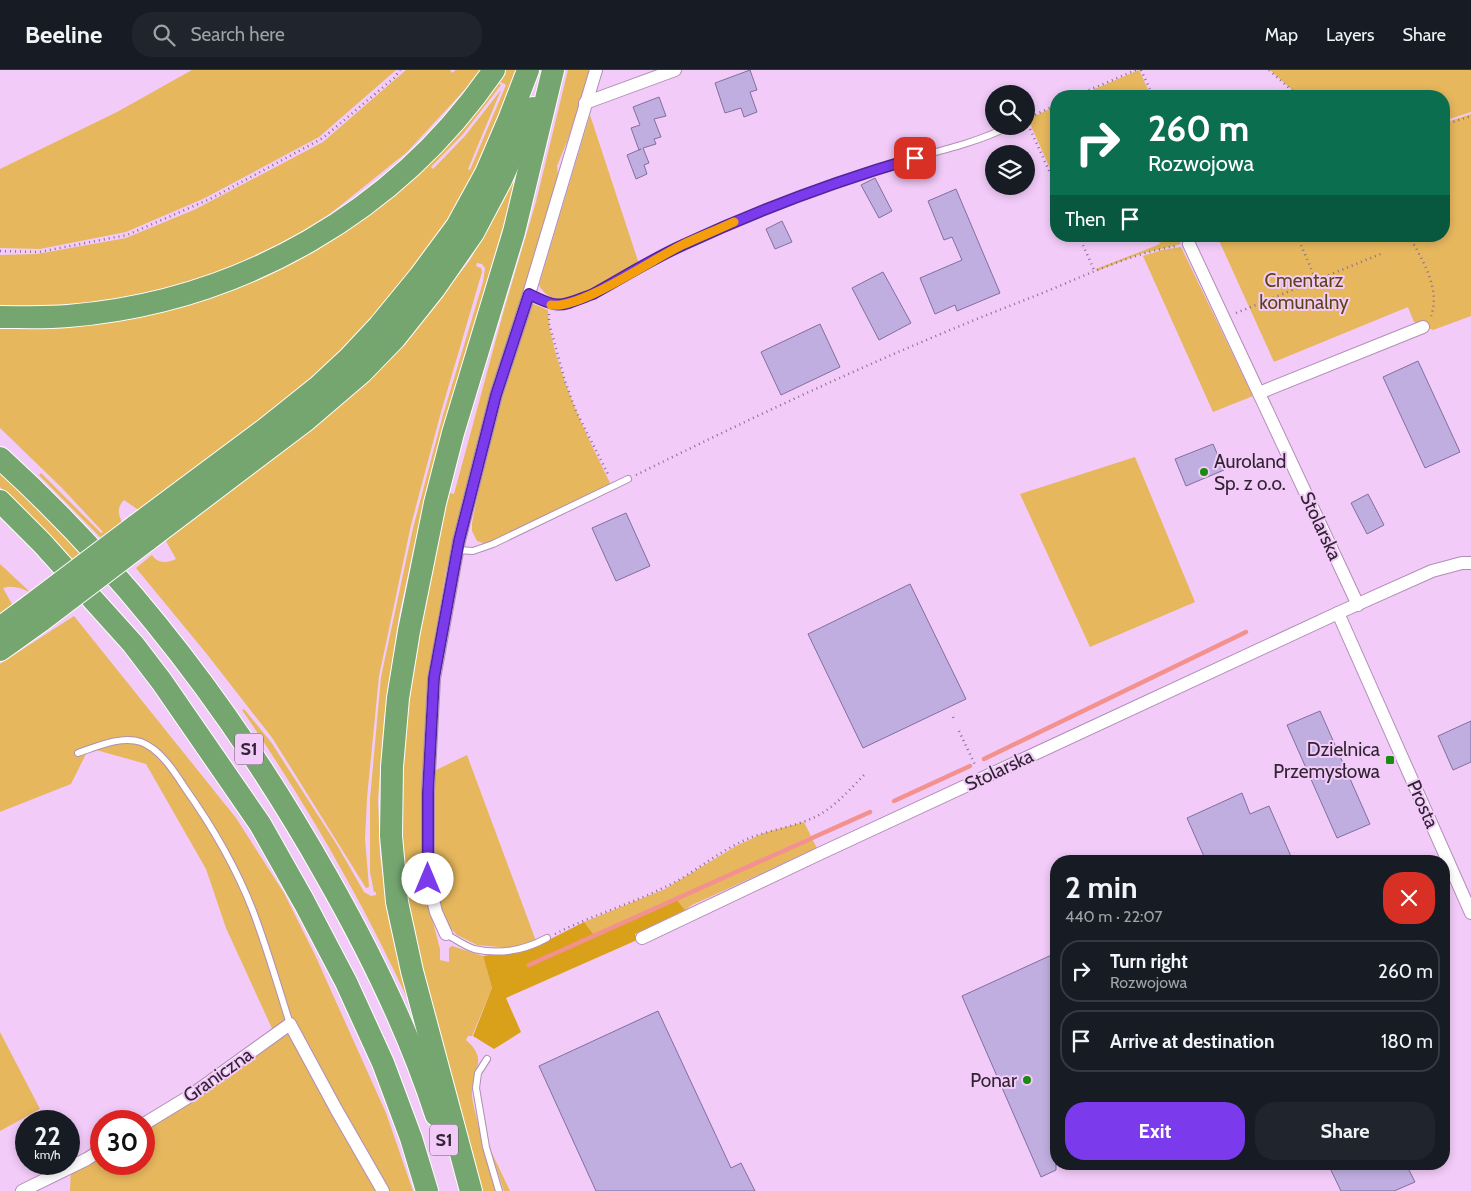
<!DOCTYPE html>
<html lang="en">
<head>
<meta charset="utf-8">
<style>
  body { margin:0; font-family:Cabin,sans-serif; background:#20242c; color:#f1f3f6; height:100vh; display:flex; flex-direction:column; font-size:19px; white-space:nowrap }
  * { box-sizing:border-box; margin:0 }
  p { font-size:16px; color:#9ea1a6 }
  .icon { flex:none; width:28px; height:28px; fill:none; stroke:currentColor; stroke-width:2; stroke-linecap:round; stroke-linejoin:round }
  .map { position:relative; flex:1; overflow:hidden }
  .details { position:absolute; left:1050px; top:785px; width:400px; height:315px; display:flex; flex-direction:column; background:#171b24; border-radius:20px; box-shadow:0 2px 8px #0003 }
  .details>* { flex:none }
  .hud { position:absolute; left:1050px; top:20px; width:400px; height:152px; border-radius:20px; box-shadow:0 2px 8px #0003; background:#0b6e4f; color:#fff; overflow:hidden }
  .fabs { position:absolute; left:985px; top:15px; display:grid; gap:10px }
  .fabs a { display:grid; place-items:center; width:50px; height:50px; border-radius:50%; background:#171b24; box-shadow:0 2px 8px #0003; font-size:25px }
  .speed { position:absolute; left:15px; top:1040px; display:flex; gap:10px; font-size:25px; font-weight:700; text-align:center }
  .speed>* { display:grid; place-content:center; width:65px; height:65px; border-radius:50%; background:#171b24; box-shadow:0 2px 8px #0003; line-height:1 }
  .speed small { font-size:12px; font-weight:400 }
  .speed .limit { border:8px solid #d22; background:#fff; color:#111 }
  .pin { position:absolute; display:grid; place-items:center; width:42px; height:42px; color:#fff; margin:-21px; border-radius:10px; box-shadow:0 2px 8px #0006 }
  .me { position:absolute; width:55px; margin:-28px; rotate:0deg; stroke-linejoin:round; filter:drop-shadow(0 0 4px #0008) }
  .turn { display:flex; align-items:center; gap:18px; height:105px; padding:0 15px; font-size:22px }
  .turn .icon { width:65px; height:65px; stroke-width:2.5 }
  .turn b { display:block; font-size:35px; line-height:42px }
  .then { display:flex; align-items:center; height:48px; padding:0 15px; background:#0003; gap:10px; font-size:19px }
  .round { display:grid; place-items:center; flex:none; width:52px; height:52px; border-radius:20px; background:#20242c }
  .head { display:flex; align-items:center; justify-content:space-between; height:85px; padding:0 15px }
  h1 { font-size:30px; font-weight:800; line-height:38px }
  .action { display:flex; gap:10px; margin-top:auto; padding:10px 15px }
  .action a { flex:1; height:58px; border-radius:20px; background:#7c3aed; color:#fff; font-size:20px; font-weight:800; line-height:58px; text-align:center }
  .action a+a { background:#20242c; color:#f1f3f6 }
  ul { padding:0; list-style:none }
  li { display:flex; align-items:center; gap:15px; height:62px; margin:0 10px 8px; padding:0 5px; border:2px solid #363941; border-radius:20px }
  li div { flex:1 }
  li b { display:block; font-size:19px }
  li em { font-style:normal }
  header { display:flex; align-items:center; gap:30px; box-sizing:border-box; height:70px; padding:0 25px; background:#171b24; border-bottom:1px solid #363941 }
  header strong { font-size:24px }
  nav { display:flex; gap:28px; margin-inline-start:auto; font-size:18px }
  .search { width:350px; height:45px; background:#20242c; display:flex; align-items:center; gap:12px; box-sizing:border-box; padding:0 18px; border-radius:20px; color:#9ea1a6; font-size:19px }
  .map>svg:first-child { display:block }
</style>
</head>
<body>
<header>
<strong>Beeline</strong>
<div class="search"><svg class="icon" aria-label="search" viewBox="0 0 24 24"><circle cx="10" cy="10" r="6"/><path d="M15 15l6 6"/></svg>Search here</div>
<nav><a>Map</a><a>Layers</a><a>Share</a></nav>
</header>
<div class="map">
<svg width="1471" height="1121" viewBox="0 0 1471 1121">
  <rect width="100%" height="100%" fill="#f2cbf8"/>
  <!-- green -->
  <g fill="#e6b75d" fill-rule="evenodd">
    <polygon points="192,0 396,0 319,67 205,128 126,162 40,179 0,178 0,99 117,42"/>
    <polygon points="406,0 450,0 452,3 456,0 483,0 407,82 331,143 280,176 210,206 149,226 44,239 0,236 0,185 37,184 126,168 196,139 323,72"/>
    <path d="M502,0H517L489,75L440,163L351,274L244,365L140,441L124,430C117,437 118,444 122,452L101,468L39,405L41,403L101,463L103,462L62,418L0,358V253H57L312,177ZM501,12L506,15L470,100L468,99L501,20L465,66L433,99L431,97L463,64L501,15L499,14Z"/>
    <path d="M568,0H590L568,69L557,96L559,117L483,350L446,501L429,605L424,818L440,879V890L449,892V878L452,876L483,886L492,918L472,966H468L466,970C490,991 471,1000 472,1026C473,1035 476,1045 478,1053C483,1076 488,1098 496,1121H480L404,833L398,771L408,607L447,422L454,424L504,240L536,132Z"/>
    <polygon points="1139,0 1151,26 1078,26"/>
    <polygon points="1270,0 1471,0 1471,42 1444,51 1444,26 1299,26"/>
    <polygon points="1056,36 1056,112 1028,49"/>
    <polygon points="1471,44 1471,246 1433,260 1414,252 1408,237 1274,292 1217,166 1444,166 1444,53"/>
    <path d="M590,45L639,194C621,203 583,228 564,229C553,230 544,225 539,215Z"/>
    <path d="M513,112L515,113L506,146L443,363L418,458L399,546L384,649L378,730L380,785L389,852L409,932C362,830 306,733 242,640L244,639L271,672L337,775L364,822L371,826L376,825V822H374L370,802V729L381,607L413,458L443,345L483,212L485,198L482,194L477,193L476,196L481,198L482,202L441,342L411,455L379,606L367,728L365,769L369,817L366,818L273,669L206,583L136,498L152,485C158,494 167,493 176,489L166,471L325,348L439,230L470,190L491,154Z"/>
    <polygon points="1172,166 1176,166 1181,174 1140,184 1097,201 1096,199 1160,174 1159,172"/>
    <polygon points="1181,177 1253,326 1213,342 1143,186 1162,180"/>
    <path d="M531,233L548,240C548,255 552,269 556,284C569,331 590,372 611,415L489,473H483L477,471L472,461V453L490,363Z"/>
    <polygon points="1135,387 1195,532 1090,577 1020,424"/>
    <polygon points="0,401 80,483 71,490 0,417"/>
    <path d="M0,494L30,522C20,518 13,515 3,518L13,536L0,546Z"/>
    <polygon points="74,546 236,748 284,823 315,885 386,1043 413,1121 70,1121 71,1097 101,1080 101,1094 144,1094 144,1054 275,965 226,858 206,799 146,694 89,678 71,714 0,742 0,594"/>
    <polygon points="467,685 536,871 511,878 477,875 457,865 445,852 430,808 432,702"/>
    <polygon points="804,752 811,766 594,865 584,852 665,819 736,776 764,763"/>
    <polygon points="812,769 817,778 692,835 685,840 677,830"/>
    <polygon points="0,962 40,1039 0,1061"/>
    <polygon points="490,1079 510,1121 504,1121"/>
  </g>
  <!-- forest -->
  <polygon fill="#d9a019" points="677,830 685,840 635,864 637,870 506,928 521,962 494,979 473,966 492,918 483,886 531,879 584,852 594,865 527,895 528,897"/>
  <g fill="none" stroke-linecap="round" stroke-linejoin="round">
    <!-- stream -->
    <g stroke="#f2918e" stroke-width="4.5">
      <polyline points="984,689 1246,562"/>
      <polyline points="894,731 970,696"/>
      <polyline points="529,895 870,742"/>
    </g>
  </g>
  <!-- building -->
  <g fill="#c1aee0" stroke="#816f9d">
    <polygon points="750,0 757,20 750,22 757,42 744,47 741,38 725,43 715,13"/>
    <polygon points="659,27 666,46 654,49 661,67 654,69 656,74 643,78 649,93 644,95 647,104 636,109 627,85 641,79 639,80 631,58 640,55 633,37"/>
    <polygon points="875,108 892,141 879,148 861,115"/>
    <polygon points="956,119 1000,223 957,241 955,235 935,244 920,208 962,190 952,167 944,170 928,131"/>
    <polygon points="782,151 792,172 775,179 766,159"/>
    <polygon points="883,202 911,253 879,270 852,218"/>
    <polygon points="820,254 840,297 781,325 761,282"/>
    <polygon points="1418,291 1460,382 1425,398 1383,307"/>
    <polygon points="1213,374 1224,400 1186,416 1175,389"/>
    <polygon points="1368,424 1384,455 1367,464 1351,433"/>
    <polygon points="626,443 650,496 616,511 592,458"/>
    <polygon points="910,514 966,629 863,678 808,564"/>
    <polygon points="1320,641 1370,754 1337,768 1287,655"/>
    <polygon points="1471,651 1471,692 1453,700 1438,666"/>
    <polygon points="1242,723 1250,744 1269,736 1293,791 1206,791 1187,748"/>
    <polygon points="1056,883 1056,1100 1041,1107 962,926"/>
    <polygon points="658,941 731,1098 741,1093 755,1121 596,1121 539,996"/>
    <polygon points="1328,1094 1406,1094 1415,1112 1394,1121 1341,1121"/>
  </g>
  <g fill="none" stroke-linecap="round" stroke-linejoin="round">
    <defs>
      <g id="lane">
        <path d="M529,224C536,228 544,234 553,235C579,240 655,188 682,175C740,147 801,124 862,103C911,86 964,79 1010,56"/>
        <polyline points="457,480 473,481 493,474 628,409"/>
        <path d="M78,683C96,677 121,665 141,672C160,679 174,701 185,718C212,756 236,797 253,841C267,878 278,916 290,954"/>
        <path d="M446,864C455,869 465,876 474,879C500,885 525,880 547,868"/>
        <polyline points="487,989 478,1003 476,1018 486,1077 499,1121"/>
      </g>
      <g id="street">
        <polyline points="585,33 675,0"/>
        <polyline points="1189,174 1358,535"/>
        <polyline points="1259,323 1423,257"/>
        <polyline points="1338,543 1471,843"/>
        <polyline points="446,864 436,842 428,809 428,722 434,609 459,471 496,325 529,224 596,0"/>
        <polyline points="642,868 819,784 1338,543 1432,501 1462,493 1471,493"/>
        <polyline points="144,1054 190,1026 290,954 336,1039 383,1121"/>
        <polyline points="22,1121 87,1089 101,1080"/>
      </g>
      <g id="highway">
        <path d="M0,247C23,247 46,248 68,246C240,232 397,142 494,0"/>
        <path d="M0,388C131,507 239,651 326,805C370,882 409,961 436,1045"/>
        <polyline points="0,431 42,473 133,574 162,612 260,754 304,832 346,912 383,993 411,1068 427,1121"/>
        <polyline points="134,457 264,360 319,316 349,288 379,256 420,206 457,156 486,103 510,47 528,0"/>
        <polyline points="146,471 306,350 361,303 395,268 434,219 473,163 501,110 533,38"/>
        <polyline points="0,558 31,535"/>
        <polyline points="0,580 42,550"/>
        <polyline points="471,1121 412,901 397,832 391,766 392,697 398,628 409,561 435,433 453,363 514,162 553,0"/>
      </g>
    </defs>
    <!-- lane casing -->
    <use href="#lane" stroke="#b28db7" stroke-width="8"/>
    <!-- street casing -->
    <use href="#street" stroke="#b28db7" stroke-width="14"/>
    <!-- highway casing -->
    <use href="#highway" stroke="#fff" stroke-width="24"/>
    <!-- path -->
    <g stroke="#886f8c" stroke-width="2.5" stroke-dasharray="1 4" stroke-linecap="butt">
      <polyline points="1141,0 1153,26"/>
      <polyline points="1269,0 1298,26"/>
      <polyline points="1075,26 1136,0"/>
      <polyline points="1026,49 1056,35"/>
      <polyline points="1026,50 1056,116"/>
      <polyline points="1444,55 1471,46"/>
      <polyline points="1079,166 1095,202"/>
      <polyline points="1297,166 1316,210"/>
      <path d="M1409,166C1422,189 1441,219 1431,246"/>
      <polyline points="0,181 39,182 127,165 210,129 323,68 394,8 400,0"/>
      <polyline points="1236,243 1383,183"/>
      <polyline points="549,244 549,253 565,311 576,341 609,406"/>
      <path d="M636,405C765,341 895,280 1030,228C1076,210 1127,184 1176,176"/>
      <polyline points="953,647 954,650"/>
      <polyline points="959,661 976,697"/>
      <path d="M555,864C590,846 628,835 663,818C688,807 710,788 735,775C761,760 791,759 817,746C836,736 850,719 865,704"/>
    </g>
    <!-- lane -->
    <use href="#lane" stroke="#fff" stroke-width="6"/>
    <!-- street -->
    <use href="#street" stroke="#fff" stroke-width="12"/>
    <!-- highway -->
    <use href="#highway" stroke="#75a670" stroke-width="22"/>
    <defs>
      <g id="highway-bridge">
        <polyline points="31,535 134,457"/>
        <polyline points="42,550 146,471"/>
      </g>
    </defs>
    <!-- highway-bridge casing -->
    <use href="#highway-bridge" stroke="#fff" stroke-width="24" stroke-linecap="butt"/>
    <!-- highway-bridge -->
    <use href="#highway-bridge" stroke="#75a670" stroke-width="22"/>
  </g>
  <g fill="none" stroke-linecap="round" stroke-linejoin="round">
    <defs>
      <path id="route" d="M428,809V722L434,608L459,471L496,325L529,224C560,240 561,236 593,224C622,208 652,189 683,175C758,140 836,111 915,88"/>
    </defs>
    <!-- route casing -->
    <use href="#route" stroke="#51269a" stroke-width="12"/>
    <!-- route -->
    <use href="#route" stroke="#7c3aed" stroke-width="9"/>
    <!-- slow -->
    <path stroke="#f59e0b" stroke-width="9" d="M551,235C579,240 653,189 682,175C699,167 717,160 734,152"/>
  </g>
  <!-- markers -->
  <g fill="#1a8b10" stroke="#f2cbf8" stroke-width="2">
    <circle cx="1204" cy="402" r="5"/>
    <rect x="1385" y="685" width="10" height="10" rx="2.5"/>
    <circle cx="1027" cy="1010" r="5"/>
  </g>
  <g text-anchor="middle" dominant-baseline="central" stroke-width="4" stroke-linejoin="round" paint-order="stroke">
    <!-- shield labels -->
    <g fill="#f2cbf8" stroke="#6b556e" stroke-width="1">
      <rect x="235" y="663.5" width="28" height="31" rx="4"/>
      <rect x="430" y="1054.5" width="28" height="31" rx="4"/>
    </g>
    <g font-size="18" font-weight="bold" fill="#312333">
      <text x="249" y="679">S1</text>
      <text x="444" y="1070">S1</text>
    </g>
    <!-- park labels -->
    <g font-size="19" fill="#5c4515" stroke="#f2cbf8">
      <text x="1304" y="210">Cmentarz<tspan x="1304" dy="22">komunalny</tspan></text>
    </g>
    <!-- poi labels -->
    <g font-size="19" fill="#312333" stroke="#f2cbf8" text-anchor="end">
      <text x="1214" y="391" text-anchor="start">Auroland<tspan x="1214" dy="22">Sp. z o.o.</tspan></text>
      <text x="1380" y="679">Dzielnica<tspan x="1380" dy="22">Przemysłowa</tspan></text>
      <text x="1017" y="1010">Ponar</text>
    </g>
    <!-- street labels -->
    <g font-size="19" fill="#312333" stroke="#f2cbf8">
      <text transform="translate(1321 456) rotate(65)">Stolarska</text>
      <text transform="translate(999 700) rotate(-25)">Stolarska</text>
      <text transform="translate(1423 734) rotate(66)">Prosta</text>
      <text transform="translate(218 1005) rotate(-35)">Graniczna</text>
    </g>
  </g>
</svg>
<div class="fabs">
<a><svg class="icon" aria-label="search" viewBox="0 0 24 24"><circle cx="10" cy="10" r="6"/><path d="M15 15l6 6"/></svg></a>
<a><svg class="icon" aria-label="layers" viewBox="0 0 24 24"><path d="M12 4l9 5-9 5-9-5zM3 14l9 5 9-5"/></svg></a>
</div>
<div class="speed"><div>22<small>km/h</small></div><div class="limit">30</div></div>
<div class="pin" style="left:915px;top:88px;background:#d93025"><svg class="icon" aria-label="arrive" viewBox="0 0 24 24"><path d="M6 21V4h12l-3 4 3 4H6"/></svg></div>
<svg class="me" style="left:428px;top:809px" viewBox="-20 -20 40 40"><circle r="19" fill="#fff"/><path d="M0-13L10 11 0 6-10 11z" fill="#7c3aed"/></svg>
<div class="hud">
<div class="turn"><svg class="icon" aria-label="right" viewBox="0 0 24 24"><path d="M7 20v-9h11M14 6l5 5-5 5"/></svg><div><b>260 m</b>Rozwojowa</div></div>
<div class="then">Then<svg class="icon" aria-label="arrive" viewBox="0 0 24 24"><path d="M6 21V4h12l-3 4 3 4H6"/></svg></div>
</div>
<section class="details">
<div class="head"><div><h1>2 min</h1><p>440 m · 22:07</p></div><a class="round" style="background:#d93025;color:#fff"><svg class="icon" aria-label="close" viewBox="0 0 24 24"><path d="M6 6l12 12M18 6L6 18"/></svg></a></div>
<ul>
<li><svg class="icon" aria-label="right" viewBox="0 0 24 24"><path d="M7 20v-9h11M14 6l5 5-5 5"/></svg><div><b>Turn right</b><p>Rozwojowa</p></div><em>260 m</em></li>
<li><svg class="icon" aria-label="arrive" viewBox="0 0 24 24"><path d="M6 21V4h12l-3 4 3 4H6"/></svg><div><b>Arrive at destination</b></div><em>180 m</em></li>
</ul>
<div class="action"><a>Exit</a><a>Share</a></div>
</section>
</div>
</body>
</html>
